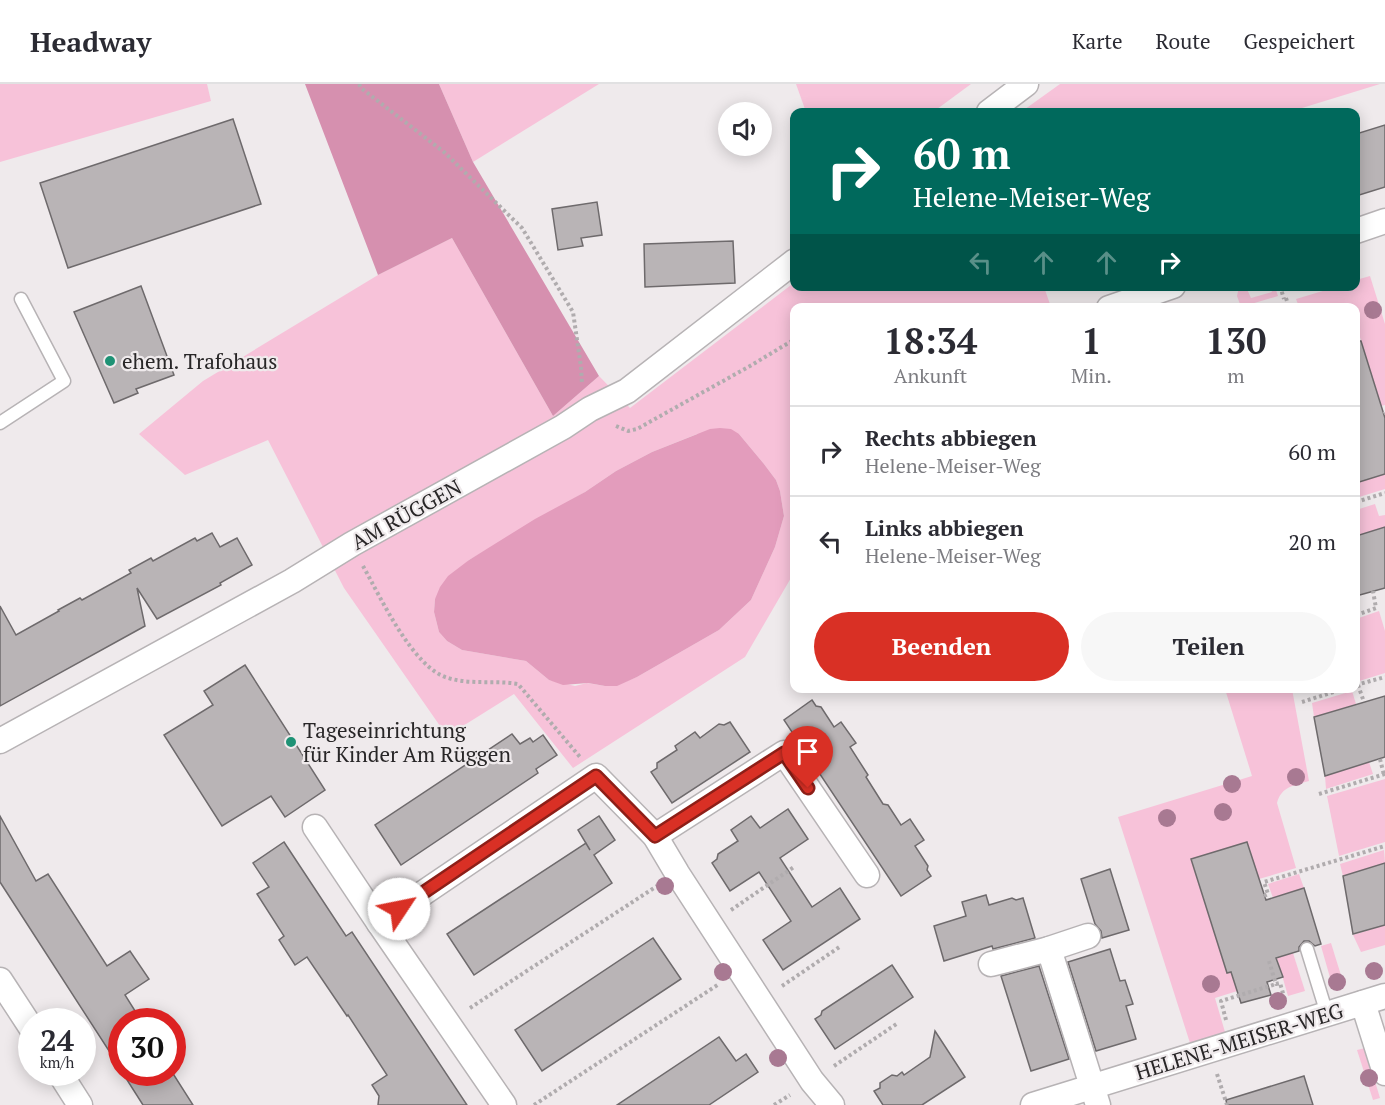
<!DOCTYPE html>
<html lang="de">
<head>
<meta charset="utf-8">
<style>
  body { margin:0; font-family:"PT Serif",serif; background:#f7f7f7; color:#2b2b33; height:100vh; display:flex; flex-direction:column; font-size:22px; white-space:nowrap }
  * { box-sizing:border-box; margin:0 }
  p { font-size:20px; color:#7c7c81 }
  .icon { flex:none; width:33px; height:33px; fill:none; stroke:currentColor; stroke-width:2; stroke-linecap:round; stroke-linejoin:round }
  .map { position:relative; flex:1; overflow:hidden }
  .drawer { position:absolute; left:790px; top:219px; width:570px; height:390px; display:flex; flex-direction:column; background:#fff; border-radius:12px; box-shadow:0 3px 15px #0003 }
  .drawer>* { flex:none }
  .guide { position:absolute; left:790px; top:24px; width:570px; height:183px; border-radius:12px; box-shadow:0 3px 15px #0003; background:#00695c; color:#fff; overflow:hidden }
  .tools { position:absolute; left:718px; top:18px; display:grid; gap:12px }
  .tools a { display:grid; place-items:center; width:54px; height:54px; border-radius:50%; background:#fff; box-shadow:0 3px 15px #0003; font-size:30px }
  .speed { position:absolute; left:18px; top:924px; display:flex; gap:12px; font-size:30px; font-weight:700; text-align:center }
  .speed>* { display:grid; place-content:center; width:78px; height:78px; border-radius:50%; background:#fff; box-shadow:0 3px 15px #0003; line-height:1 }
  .speed small { font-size:15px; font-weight:400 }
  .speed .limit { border:9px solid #d22; background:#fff; color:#111 }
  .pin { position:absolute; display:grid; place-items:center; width:51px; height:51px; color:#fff; margin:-62px -26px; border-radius:50% 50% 50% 0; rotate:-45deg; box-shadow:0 0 6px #0007 }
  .pin .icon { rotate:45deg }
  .me { position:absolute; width:66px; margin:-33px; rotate:56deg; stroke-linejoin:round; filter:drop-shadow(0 0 4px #0008) }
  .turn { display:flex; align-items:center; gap:21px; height:126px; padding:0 24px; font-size:27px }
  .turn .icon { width:78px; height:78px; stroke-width:2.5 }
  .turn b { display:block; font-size:42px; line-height:51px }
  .lanes { display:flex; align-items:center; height:57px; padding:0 24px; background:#0003; justify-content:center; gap:30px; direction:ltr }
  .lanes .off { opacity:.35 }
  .eta { display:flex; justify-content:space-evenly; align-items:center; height:102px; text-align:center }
  .eta b { font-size:36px; font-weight:700; line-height:42px }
  .cta { display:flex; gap:12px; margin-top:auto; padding:12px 24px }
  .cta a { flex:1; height:69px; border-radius:36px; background:#d93025; color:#fff; font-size:24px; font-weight:700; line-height:69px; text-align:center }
  .cta a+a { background:#f7f7f7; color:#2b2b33 }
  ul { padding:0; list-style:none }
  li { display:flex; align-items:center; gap:18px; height:90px; padding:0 24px; border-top:2px solid #e1e1e2 }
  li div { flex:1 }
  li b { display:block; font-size:22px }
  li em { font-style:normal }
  header { display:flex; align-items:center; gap:36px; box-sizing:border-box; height:84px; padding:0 30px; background:#fff; border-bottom:2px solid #e1e1e2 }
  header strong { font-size:28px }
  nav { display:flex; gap:33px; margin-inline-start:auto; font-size:21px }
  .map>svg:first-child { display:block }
</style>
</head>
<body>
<header>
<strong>Headway</strong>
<nav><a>Karte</a><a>Route</a><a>Gespeichert</a></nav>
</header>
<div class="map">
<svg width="1385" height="1021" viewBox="0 0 1385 1021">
  <rect width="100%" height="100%" fill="#efeaec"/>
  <!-- green -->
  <g fill="#f7c2d9" fill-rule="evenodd">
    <polygon points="0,0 207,0 211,17 0,78"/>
    <polygon points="439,0 599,0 473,78"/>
    <polygon points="796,0 971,0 933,28 806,28"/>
    <polygon points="1060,0 1380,0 1289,28 1021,28"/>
    <path d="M452,154L553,332L599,292L630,324L795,198V202L1044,203L1051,223L795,224V487L745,573L573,684L514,610L447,652L344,504L268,356L185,391L139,350L203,297L378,191ZM697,350H739L764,380L776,396L780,407L784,432L775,463L751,516L719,546L637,593L617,601L605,602L587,599L575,602L549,596L526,577L462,566L447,557L439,548L434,528L435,515L469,476L585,408L616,387L652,368Z"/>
    <polygon points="1370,192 1385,240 1385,321 1381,322 1356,240 1356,224 1299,223 1296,215 1336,203 1356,202 1356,196"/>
    <polygon points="1239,203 1246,203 1251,214 1272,208 1270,203 1275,203 1278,212 1241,223 1237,212"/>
    <polygon points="1385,390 1385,405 1356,414 1356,399"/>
    <polygon points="1375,420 1379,432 1385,431 1385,443 1356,452 1356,426"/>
    <polygon points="1379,527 1385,547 1385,589 1356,598 1356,535"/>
    <path d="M1225,605H1292L1309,697C1294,701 1281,703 1277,719L1296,784L1259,795L1247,758L1191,775L1227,889L1261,879L1266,898L1215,914L1225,948L1190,959L1118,733L1252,692Z"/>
    <polygon points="1352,607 1356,620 1314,633 1312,619"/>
    <polygon points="1369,678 1373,690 1326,705 1325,692"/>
    <polygon points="1385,695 1385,758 1339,772 1327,712"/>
    <polygon points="1384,766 1385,779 1343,792 1340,780"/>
    <polygon points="1299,790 1304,804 1273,814 1268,800"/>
    <polygon points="1385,841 1385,861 1361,868 1353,851"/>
    <polygon points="1331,859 1344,901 1333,904 1321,862"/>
    <polygon points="1293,869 1305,907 1288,912 1277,874"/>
    <polygon points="1365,964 1380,1014 1373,1016 1357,966"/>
  </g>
  <!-- forest -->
  <polygon fill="#d690af" points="305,0 439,0 473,78 599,292 553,332 452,154 378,191"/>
  <!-- water -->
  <polygon fill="#e39cbc" points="720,344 731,345 739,350 764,380 776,396 780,407 784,432 775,463 751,516 719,546 637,593 617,602 605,602 588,599 563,601 549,596 526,577 462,566 447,557 439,548 434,528 435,515 440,503 448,492 469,476 535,435 585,408 616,387 652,368 710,345"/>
  <!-- building -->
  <g fill="#b9b4b6" stroke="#6e6a6c" stroke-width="1.5">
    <polygon points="233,35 261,120 68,184 40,99"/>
    <polygon points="1385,41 1385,103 1356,112 1356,50"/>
    <polygon points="597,118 602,151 581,154 583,162 558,166 552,125"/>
    <polygon points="733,157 735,199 645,203 644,160"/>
    <polygon points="141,202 174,291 136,305 138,309 114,319 74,228"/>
    <polygon points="1356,257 1361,257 1385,334 1385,390 1356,399"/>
    <polygon points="1385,443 1385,504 1356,512 1356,452"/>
    <polygon points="212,449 220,463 237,454 252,481 220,499 221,501 157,535 137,504 145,542 0,622 0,522 16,551 59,527 58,526 80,514 82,516 131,489 129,486 151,474 153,477 195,454 197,457"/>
    <polygon points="245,581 325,706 285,733 271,712 222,742 164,651 213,621 204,607"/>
    <polygon points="1385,612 1385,673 1325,692 1314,633"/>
    <polygon points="812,616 816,622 821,623 834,643 841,638 856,659 850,663 868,691 866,693 883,720 888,721 901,741 910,735 924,756 915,762 928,782 927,786 931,792 901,812 784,636"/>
    <polygon points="730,638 750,668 672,719 651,688 657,684 657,679 677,666 675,662 695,648 700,654 719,640 724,641"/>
    <polygon points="512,650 520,660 530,654 533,658 543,651 557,671 536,685 538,689 401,781 375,741"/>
    <polygon points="788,725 808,755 780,774 812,823 840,804 860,835 783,886 763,856 791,837 759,788 730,807 712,779 717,775 718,770 738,757 731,746 751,732 760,744"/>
    <polygon points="0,732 36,797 48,790 107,882 130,867 149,895 125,911 142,938 122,938 122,987 0,798"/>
    <polygon points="599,732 615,756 594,771 612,799 474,891 447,850 586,759 590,766 578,746"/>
    <polygon points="284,758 346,852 352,848 467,1021 378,1021 379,1012 372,1001 387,991 348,931 347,932 307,873 295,881 279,856 284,852 257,810 269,803 253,779"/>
    <polygon points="1247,758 1266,816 1304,804 1321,860 1315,862 1309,857 1304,857 1299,863 1299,867 1276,874 1283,893 1267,898 1271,911 1241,919 1231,888 1227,889 1191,775"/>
    <polygon points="1385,779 1385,841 1353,850 1343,792"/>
    <polygon points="1110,785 1129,846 1102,854 1101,847 1095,840 1081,795"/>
    <polygon points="986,811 989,821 1012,814 1016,816 1023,814 1035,854 993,865 992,862 944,877 934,842 966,832 962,818"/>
    <polygon points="653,854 681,895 542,987 515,946"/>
    <polygon points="1110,865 1120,897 1125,896 1133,920 1126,922 1136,955 1096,967 1068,878"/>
    <polygon points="892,881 913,913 835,965 815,935 821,931 822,927"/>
    <polygon points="1039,882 1069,975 1031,987 1001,892"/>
    <polygon points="935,947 965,993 922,1021 883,1021 874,1007 880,1004 880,999 892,991 897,992 902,988 904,991 930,973"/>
    <polygon points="719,953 736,977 746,970 758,988 709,1021 617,1021"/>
    <polygon points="122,988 172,988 193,1021 143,1021"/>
    <polygon points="1304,992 1313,1021 1227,1021 1226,1016"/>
  </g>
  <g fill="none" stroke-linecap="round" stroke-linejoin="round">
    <defs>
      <g id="lane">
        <polyline points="0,339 64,297 21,215"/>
        <polyline points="1307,865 1327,930"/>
      </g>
      <g id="street">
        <polyline points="989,28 1026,0"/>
        <polyline points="1356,147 1385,137"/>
        <polyline points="1109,224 1173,202"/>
        <polyline points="0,657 292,497 352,460 563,343 590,325 627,307 795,177"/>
        <polyline points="315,743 379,839"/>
        <polyline points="655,752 784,669 867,791"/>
        <polyline points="1049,865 1088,852"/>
        <polyline points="991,880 1049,865 1098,1021"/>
        <polyline points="0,896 32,945"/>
        <polyline points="1363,919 1385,989"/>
        <polyline points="59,988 80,1021"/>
        <polyline points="504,1021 379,839 596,692 655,752 677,789 812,997 832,1021"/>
        <polyline points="1033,1021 1385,912"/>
      </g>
    </defs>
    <!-- lane casing -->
    <use href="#lane" stroke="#b7b3b5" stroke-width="15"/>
    <!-- street casing -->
    <use href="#street" stroke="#b7b3b5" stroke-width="27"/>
    <!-- path -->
    <g stroke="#b0acae" stroke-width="4" stroke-dasharray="3 3" stroke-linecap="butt">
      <polyline points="359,0 361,4 444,68 522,144 573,228 581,283 582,300"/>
      <polyline points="1280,202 1284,215"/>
      <polyline points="1286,214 1289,224"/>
      <polyline points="1384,330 1385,329"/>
      <polyline points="616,342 628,347 637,345 750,282 795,255"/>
      <polyline points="1356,418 1385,409"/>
      <path d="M363,482C381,514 413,584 448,594C471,601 495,596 518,600L580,673"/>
      <polyline points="1356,531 1376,524 1373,507"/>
      <polyline points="1356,601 1385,593"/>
      <polyline points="1358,601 1364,618"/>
      <polyline points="1302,618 1346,604"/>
      <polyline points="1380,675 1384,691"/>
      <polyline points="1319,710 1385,690"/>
      <polyline points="1264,812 1268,810 1264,798 1385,762"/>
      <polyline points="731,826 794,783"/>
      <polyline points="1269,877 1276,900 1280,899 1285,916"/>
      <polyline points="782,902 841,862"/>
      <polyline points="470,924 657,802"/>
      <polyline points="1226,936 1221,917 1276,900"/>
      <polyline points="834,982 898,939"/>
      <polyline points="1217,990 1227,1021"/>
      <polyline points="534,1021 719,900"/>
      <polyline points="774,1021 790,1011"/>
    </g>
    <!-- lane -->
    <use href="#lane" stroke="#fff" stroke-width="12"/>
    <!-- street -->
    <use href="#street" stroke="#fff" stroke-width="24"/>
  </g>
  <!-- trees -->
  <g fill="#a87992">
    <circle cx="1373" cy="226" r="9"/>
    <circle cx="1296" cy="693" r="9"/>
    <circle cx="1232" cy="700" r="9"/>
    <circle cx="1223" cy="728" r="9"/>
    <circle cx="1167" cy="734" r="9"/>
    <circle cx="665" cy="802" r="9"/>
    <circle cx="1374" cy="887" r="9"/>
    <circle cx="723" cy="888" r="9"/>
    <circle cx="1337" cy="898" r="9"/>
    <circle cx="1211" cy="900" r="9"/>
    <circle cx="1278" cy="917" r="9"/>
    <circle cx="778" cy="974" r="9"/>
    <circle cx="1369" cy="994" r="9"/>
  </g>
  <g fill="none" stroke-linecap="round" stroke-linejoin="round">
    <defs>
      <polyline id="route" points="399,825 596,692 655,752 784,669 808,704"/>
    </defs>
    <!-- route casing -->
    <use href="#route" stroke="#8d1f18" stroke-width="15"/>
    <!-- route -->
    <use href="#route" stroke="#d93025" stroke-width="10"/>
  </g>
  <!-- markers -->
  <g fill="#1e9275" stroke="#efeaec" stroke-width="2">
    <circle cx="110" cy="277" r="6"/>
    <circle cx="291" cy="658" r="6"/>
  </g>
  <g text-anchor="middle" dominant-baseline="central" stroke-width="4.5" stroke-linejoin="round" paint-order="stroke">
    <!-- poi labels -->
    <g font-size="21" fill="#282627" stroke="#efeaec" text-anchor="start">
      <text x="122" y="277">ehem. Trafohaus</text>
      <text x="303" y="646">Tageseinrichtung<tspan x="303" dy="24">für Kinder Am Rüggen</tspan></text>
    </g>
    <!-- street labels -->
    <g font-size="21" fill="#282627" stroke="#efeaec">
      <text transform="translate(406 430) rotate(-29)">AM RÜGGEN</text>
      <text transform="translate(1239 957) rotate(-17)">HELENE-MEISER-WEG</text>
    </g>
  </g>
</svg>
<div class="tools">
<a><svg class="icon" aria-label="sound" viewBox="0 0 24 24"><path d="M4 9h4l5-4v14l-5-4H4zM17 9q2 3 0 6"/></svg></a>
</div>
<div class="speed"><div>24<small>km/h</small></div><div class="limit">30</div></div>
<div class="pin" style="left:808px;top:704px;background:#d93025"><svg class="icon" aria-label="arrive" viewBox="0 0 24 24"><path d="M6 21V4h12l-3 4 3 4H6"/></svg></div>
<svg class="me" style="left:399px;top:825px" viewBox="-20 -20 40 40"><circle r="19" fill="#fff"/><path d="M0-13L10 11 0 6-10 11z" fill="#d93025"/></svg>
<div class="guide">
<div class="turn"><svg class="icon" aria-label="right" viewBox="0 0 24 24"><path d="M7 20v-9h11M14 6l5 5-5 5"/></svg><div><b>60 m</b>Helene-Meiser-Weg</div></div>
<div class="lanes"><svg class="icon off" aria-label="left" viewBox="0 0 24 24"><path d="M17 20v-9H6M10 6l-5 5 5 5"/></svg><svg class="icon off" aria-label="ahead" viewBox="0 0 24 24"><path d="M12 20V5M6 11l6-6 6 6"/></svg><svg class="icon off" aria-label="ahead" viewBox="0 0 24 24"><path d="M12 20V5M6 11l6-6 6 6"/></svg><svg class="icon" aria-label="right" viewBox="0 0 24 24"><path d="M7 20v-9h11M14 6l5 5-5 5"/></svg></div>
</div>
<section class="drawer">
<div class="eta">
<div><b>18:34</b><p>Ankunft</p></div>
<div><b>1</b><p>Min.</p></div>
<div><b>130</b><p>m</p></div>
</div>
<ul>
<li><svg class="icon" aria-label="right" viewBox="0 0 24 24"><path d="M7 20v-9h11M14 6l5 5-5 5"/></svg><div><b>Rechts abbiegen</b><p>Helene-Meiser-Weg</p></div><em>60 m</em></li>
<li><svg class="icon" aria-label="left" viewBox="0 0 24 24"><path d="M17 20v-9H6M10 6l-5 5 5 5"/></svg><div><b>Links abbiegen</b><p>Helene-Meiser-Weg</p></div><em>20 m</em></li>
</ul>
<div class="cta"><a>Beenden</a><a>Teilen</a></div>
</section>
</div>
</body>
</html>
